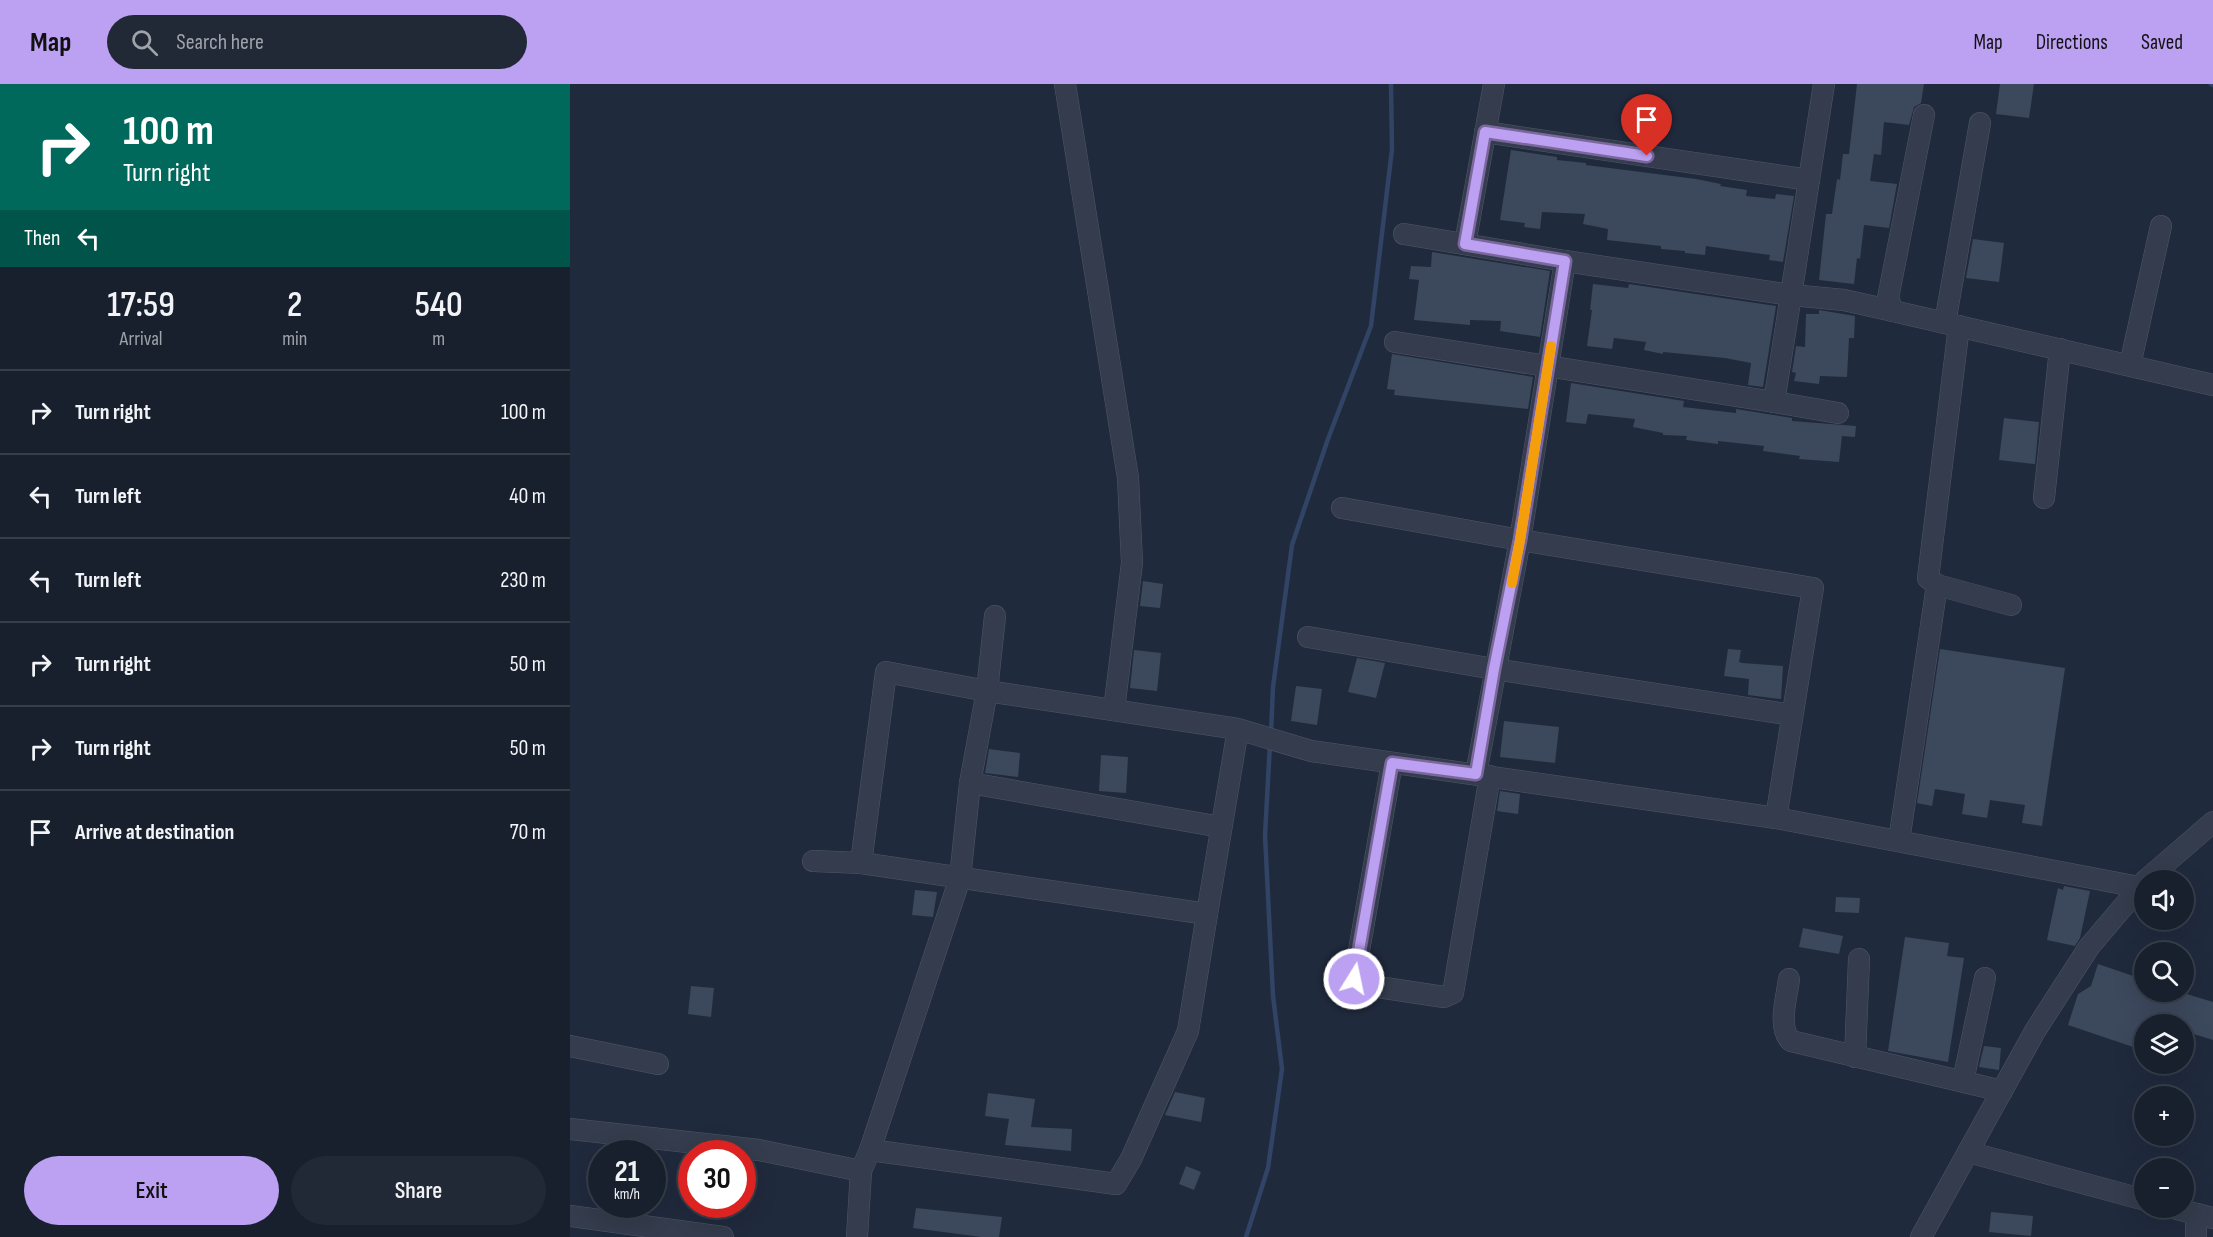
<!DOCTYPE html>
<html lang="en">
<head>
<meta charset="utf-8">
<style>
  body { margin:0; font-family:"Sofia Sans Condensed",sans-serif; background:#212836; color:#f1f3f6; height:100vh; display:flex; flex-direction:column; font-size:22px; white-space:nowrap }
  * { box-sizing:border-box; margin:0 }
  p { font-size:20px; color:#9fa3aa }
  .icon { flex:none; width:33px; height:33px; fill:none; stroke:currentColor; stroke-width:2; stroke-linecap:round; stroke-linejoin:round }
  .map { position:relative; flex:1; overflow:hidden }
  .panel { display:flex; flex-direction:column; background:#18202e; width:570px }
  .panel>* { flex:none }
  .hud { background:#00695c; color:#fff; overflow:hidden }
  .fabs { position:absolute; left:1564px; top:786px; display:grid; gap:12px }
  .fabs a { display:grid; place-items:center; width:60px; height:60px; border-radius:50%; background:#18202e; box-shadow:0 6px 24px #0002,0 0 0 2px #363e4a; font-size:30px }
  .speed { position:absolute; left:18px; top:1056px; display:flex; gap:12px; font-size:30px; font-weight:700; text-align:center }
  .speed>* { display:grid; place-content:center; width:78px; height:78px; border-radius:50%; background:#18202e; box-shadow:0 6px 24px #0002,0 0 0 2px #363e4a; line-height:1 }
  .speed small { font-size:15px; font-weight:400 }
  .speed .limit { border:9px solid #d22; background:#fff; color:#111 }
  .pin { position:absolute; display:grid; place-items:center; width:51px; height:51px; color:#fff; margin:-62px -26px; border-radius:50% 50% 50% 0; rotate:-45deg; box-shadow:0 0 6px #0007 }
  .pin .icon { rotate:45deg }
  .me { position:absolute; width:66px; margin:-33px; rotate:10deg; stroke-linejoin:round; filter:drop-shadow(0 0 4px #0008) }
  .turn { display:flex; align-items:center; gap:21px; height:126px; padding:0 24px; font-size:27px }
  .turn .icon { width:78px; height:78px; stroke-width:2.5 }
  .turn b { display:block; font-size:42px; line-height:51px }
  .then { display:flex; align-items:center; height:57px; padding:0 24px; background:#0003; gap:12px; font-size:22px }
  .eta { display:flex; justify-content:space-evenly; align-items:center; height:102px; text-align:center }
  .eta b { font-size:36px; font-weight:600; line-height:42px }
  .primary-button { display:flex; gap:12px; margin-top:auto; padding:12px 24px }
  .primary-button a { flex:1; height:69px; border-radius:36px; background:#bca0f2; color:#111; font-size:24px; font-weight:600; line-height:69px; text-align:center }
  .primary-button a+a { background:#212836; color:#f1f3f6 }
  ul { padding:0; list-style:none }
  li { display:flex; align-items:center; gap:18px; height:84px; padding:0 24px; border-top:2px solid #363e4a }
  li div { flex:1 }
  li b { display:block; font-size:22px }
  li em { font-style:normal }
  header { display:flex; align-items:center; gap:36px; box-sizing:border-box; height:84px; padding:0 30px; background:#bca0f2; color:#111 }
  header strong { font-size:28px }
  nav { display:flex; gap:33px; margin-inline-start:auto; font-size:21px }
  .search { width:420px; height:54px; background:#212836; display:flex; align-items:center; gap:15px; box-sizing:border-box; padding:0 21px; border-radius:33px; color:#9fa3aa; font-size:22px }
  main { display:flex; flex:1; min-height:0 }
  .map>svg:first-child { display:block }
</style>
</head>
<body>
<header>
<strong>Map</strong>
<div class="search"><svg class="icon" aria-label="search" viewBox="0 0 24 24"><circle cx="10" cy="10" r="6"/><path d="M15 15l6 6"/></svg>Search here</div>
<nav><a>Map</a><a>Directions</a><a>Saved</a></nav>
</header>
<main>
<section class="panel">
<div class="hud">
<div class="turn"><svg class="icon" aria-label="right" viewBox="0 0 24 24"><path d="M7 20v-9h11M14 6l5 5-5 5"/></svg><div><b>100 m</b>Turn right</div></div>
<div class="then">Then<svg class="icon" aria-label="left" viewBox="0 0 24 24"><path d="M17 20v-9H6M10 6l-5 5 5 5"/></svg></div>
</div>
<div class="eta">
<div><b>17:59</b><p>Arrival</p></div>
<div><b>2</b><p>min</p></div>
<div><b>540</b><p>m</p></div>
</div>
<ul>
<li><svg class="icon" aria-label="right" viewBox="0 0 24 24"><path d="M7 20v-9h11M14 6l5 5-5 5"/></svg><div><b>Turn right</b></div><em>100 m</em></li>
<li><svg class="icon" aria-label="left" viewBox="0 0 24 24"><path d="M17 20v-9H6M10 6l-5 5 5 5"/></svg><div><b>Turn left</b></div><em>40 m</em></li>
<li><svg class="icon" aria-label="left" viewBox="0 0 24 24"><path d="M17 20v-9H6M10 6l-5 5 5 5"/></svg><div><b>Turn left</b></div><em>230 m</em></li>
<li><svg class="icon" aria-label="right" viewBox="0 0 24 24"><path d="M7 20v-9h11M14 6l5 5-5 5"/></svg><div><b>Turn right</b></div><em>50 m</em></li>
<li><svg class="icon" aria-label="right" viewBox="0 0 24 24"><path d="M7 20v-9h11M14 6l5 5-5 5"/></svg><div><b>Turn right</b></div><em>50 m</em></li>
<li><svg class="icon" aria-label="arrive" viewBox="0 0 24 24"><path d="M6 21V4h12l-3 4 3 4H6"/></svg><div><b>Arrive at destination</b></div><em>70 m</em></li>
</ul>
<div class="primary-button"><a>Exit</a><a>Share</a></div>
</section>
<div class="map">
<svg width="1643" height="1153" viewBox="0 0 1643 1153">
  <rect width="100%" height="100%" fill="#202a3d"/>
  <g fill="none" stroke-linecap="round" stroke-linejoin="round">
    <!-- stream -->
    <g stroke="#324466" stroke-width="4.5">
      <polyline points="1641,0 1643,1"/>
      <polyline points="701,649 703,603 722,461 758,355 801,242 822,65 821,0"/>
      <polyline points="676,1153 698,1084 712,985 703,912 695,751 700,660"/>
    </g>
  </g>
  <!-- building -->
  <g fill="#3c485c">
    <polygon points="1287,0 1354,0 1351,19 1344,23 1339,41 1314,38 1311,71 1304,70 1300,97 1327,100 1319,144 1294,141 1290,175 1287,174 1284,200 1249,196 1256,130 1262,130 1267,95 1270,96 1273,70 1279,70"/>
    <polygon points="1430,0 1464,0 1459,34 1426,30"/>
    <polygon points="941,66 987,73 987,76 1016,79 1016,81 1126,95 1151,100 1150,102 1177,106 1176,112 1205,115 1206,110 1224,112 1213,178 1199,176 1200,171 1170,167 1136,162 1135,171 1115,169 1115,167 1091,165 1091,162 1037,156 1038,145 1013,140 1015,130 972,128 970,145 954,143 955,139 930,136"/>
    <polygon points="1403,155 1434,159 1429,198 1396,194"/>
    <polygon points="862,168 980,187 970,253 930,247 931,237 900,236 900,241 844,236 849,196 839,195 841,182 861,183"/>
    <polygon points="1023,200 1058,204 1059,200 1206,222 1193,303 1178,301 1181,279 1155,274 1093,268 1093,270 1074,266 1076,258 1044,254 1042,265 1017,262 1022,226 1020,226"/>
    <polygon points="1249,226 1285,232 1284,254 1279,254 1277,293 1250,292 1249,300 1224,297 1226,289 1222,288 1226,262 1235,263 1236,230 1249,230"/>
    <polygon points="822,270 963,293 958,325 824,311 825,306 817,305"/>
    <polygon points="1001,299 1114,317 1113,323 1166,329 1166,325 1222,334 1222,337 1286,342 1285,353 1272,352 1269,378 1229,375 1230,372 1193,367 1194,362 1148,357 1148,360 1116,356 1117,352 1093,351 1093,349 1063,343 1065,335 1018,330 1016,340 996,338"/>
    <polygon points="1434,334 1469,338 1465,380 1429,376"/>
    <polygon points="573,497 593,500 590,524 570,522"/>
    <polygon points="1158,565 1171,566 1169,578 1172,579 1213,582 1211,615 1178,611 1179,595 1154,592"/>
    <polygon points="1370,565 1495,584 1472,742 1452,739 1455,721 1420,716 1417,734 1392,730 1395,710 1365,705 1362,722 1347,719"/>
    <polygon points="564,566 591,569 587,607 560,604"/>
    <polygon points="787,574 815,579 806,614 778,608"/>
    <polygon points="726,602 752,605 747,641 721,637"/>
    <polygon points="934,637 989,643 985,679 930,673"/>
    <polygon points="419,665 450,669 448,693 415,689"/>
    <polygon points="531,671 558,673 556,709 529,707"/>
    <polygon points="930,707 950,710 948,730 927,727"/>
    <polygon points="1494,802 1520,807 1510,854 1505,862 1477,856 1488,804 1493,806"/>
    <polygon points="345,806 367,808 363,833 342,831"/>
    <polygon points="1266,813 1290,814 1289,829 1265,828"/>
    <polygon points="1233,844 1273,852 1269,870 1229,863"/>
    <polygon points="1335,853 1379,859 1377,872 1394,874 1378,978 1318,967"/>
    <polygon points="1528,880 1575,896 1575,908 1610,908 1643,918 1643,956 1614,947 1614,940 1575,940 1575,967 1498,941 1508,910 1521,902"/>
    <polygon points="121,902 144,904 141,933 118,930"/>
    <polygon points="1414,962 1431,964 1429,986 1409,983"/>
    <polygon points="605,1008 635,1014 631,1038 595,1031"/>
    <polygon points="418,1009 465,1015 461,1043 502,1045 501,1067 435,1061 439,1035 415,1032"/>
    <polygon points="616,1082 631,1088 624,1106 609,1100"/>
    <polygon points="346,1124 432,1133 429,1153 411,1153 343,1144"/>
    <polygon points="1421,1128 1463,1132 1461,1152 1419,1148"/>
  </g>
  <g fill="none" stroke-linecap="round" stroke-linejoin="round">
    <defs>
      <g id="minor">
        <polyline points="495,0 558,394 562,479 544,626"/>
        <polyline points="1354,31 1318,214 1323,227 1643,301"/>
        <polyline points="915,48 1239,96"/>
        <polyline points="834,150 995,177 950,456 906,690"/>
        <polyline points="895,160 924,0"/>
        <polyline points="995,177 1221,211 1254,0"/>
        <polyline points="1375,239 1410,39"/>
        <polyline points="1389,242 1358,494 1367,501 1441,521"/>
        <polyline points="825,258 1204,318 1221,211 1274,216 1323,227"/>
        <polyline points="1560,281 1591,142"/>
        <polyline points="1204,318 1268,329"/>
        <polyline points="1474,414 1490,265"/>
        <polyline points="772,424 950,456 1243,504 1206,734"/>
        <polyline points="738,553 924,585 1222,631"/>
        <polyline points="668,645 637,830 291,779 316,588 417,607 668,645 741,667 1206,734 1569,803"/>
        <polyline points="822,679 784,895 795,901 874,913 883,909 920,692"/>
        <polyline points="400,699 417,607 425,532"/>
        <polyline points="1329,757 1367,501"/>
        <polyline points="243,777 291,779"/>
        <polyline points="1576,796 1643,738"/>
        <path d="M1219,895C1217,913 1207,943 1221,957L1432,1007"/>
        <polyline points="0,962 88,980"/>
        <polyline points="1285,973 1289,875"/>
        <polyline points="1393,997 1415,894"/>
        <polyline points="0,1045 189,1066 291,1087"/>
        <polyline points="300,1066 546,1100 561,1075 618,947 637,830"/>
        <polyline points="1398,1068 1575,1116"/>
        <polyline points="1603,1124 1643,1134"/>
        <polyline points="0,1132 153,1153"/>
        <polyline points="287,1153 291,1087 300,1066 390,794 400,699 651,743"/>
        <polyline points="1351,1153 1465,947 1519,863 1575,797"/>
        <polyline points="1626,1153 1626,1130"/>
      </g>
    </defs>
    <!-- minor casing -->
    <use href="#minor" stroke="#4f5767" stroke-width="22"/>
    <!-- minor -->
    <use href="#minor" stroke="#343c4d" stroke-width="21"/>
  </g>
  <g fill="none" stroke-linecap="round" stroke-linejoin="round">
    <defs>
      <polyline id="route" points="784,895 822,679 906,690 924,585 950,456 995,177 895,160 915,48 1077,72"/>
    </defs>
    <!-- route casing -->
    <use href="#route" stroke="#7a689d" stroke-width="15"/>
    <!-- route -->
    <use href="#route" stroke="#bca0f2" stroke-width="10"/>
    <!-- slow -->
    <polyline stroke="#f59e0b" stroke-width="10" points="942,499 950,456 981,262"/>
  </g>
</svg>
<div class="fabs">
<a><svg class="icon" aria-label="sound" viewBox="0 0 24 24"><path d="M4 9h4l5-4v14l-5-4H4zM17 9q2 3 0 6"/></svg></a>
<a><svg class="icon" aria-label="search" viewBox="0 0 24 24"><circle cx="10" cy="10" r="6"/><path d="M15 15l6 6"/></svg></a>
<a><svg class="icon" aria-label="layers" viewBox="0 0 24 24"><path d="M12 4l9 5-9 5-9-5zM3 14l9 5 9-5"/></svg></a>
<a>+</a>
<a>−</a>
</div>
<div class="speed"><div>21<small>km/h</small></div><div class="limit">30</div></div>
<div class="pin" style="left:1077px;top:72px;background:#d93025"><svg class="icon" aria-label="arrive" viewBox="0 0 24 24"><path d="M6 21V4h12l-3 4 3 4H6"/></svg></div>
<svg class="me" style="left:784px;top:895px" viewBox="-20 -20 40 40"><circle r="17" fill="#bca0f2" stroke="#fff" stroke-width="3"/><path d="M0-11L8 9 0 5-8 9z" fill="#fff"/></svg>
</div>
</main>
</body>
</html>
